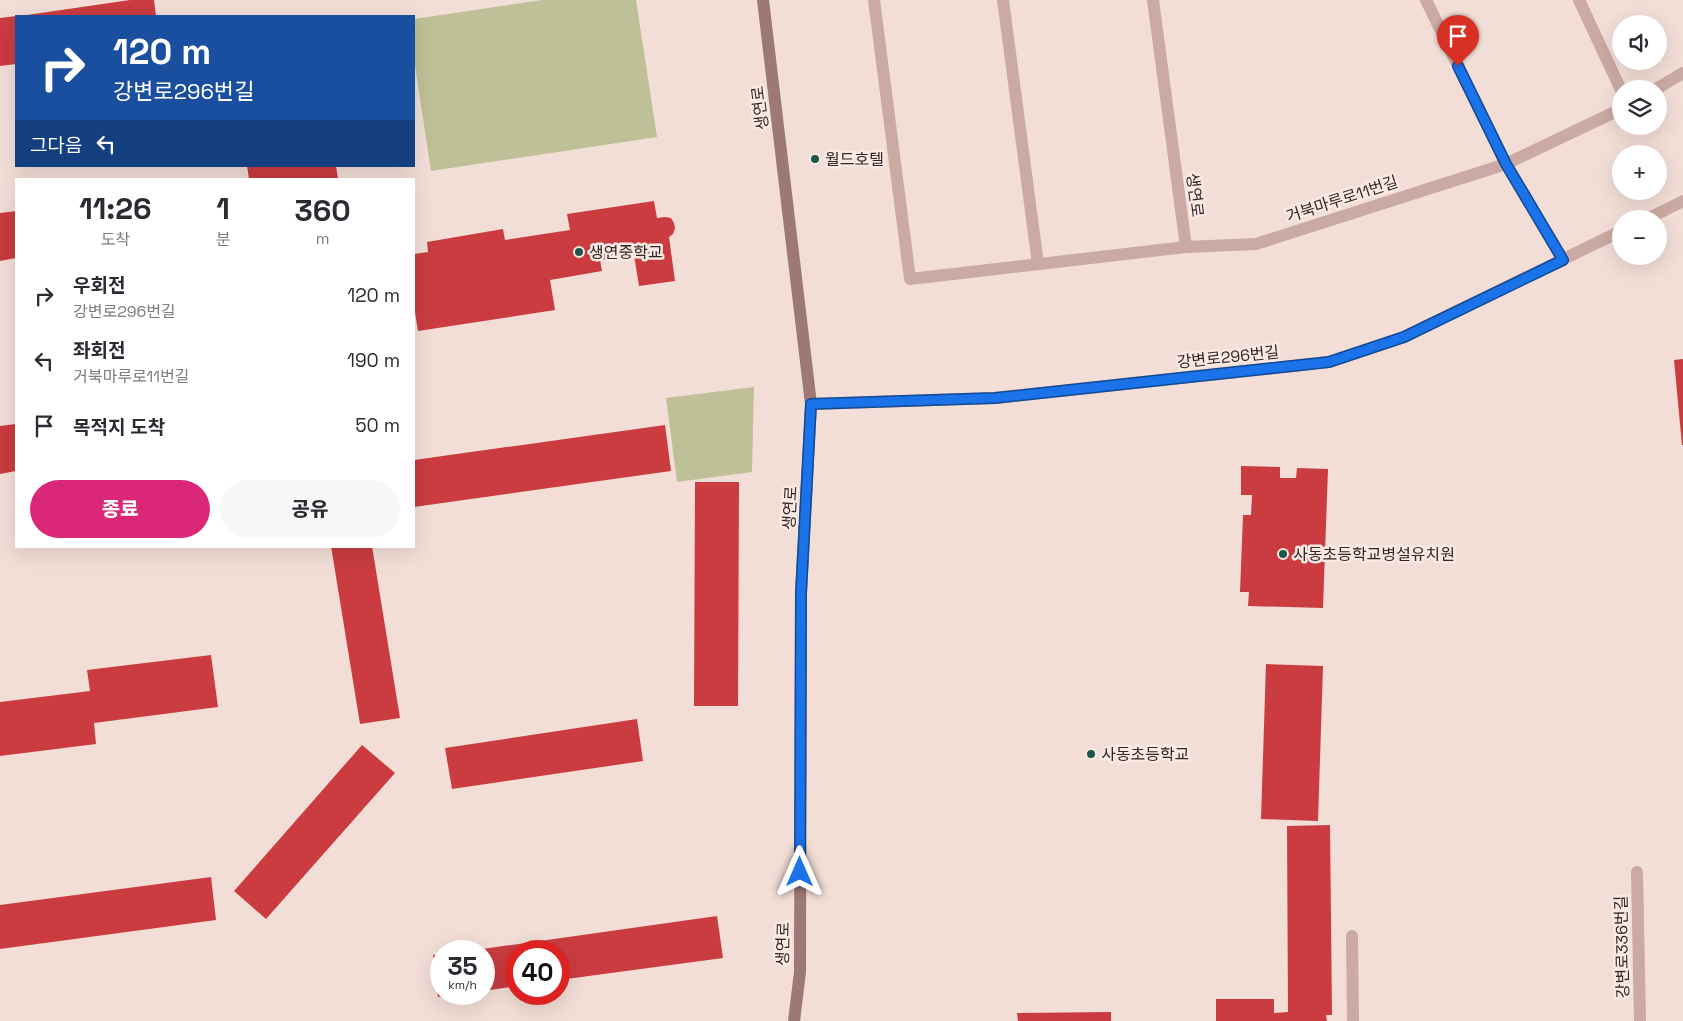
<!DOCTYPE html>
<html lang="ko">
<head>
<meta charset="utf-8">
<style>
  body { margin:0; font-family:"Space Grotesk","Noto Sans KR",sans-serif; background:#f7f7f7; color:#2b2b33; height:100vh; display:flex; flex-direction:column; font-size:19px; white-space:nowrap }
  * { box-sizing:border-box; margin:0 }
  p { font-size:16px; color:#7c7c81 }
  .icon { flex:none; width:28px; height:28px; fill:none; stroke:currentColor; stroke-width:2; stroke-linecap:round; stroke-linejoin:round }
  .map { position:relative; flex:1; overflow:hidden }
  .details { position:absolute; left:15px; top:178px; width:400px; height:370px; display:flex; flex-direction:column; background:#fff; border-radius:0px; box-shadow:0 5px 20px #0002 }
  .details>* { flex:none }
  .hud { position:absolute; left:15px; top:15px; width:400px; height:152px; border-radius:0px; box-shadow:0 5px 20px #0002; background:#1a4fa0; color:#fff; overflow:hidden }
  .controls { position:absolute; left:1612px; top:15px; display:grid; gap:10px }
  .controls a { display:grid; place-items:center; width:55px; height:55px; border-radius:50%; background:#fff; box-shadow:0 5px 20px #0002; font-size:25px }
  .speed { position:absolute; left:430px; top:940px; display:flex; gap:10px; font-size:25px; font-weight:700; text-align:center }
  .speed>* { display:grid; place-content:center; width:65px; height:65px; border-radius:50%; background:#fff; box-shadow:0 5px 20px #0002; line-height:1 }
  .speed small { font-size:12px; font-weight:400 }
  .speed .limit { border:8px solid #d22; background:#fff; color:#111 }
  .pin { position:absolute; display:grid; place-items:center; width:42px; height:42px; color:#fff; margin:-51px -21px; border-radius:50% 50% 50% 0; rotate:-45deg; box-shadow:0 0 5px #0007 }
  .pin .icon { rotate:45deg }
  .me { position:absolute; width:55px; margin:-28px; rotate:0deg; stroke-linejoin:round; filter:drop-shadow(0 0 4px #0008) }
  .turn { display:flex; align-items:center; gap:18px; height:105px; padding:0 15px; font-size:22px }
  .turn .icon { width:65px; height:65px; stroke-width:2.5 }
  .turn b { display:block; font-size:35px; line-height:42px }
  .then { display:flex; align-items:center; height:48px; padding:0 15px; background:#0003; gap:10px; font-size:19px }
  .eta { display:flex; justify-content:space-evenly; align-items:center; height:85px; text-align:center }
  .eta b { font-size:30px; font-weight:800; line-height:35px }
  .action { display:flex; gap:10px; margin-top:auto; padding:10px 15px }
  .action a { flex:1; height:58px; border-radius:30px; background:#db2777; color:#fff; font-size:20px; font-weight:800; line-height:58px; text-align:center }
  .action a+a { background:#f7f7f7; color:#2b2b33 }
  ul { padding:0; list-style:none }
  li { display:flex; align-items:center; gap:15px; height:65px; padding:0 15px }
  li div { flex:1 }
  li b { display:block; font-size:19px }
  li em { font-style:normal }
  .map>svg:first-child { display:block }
</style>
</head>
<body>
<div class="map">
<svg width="1683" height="1021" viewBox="0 0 1683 1021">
  <rect width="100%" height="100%" fill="#f2ded7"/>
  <!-- green -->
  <g fill="#bec197">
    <polygon points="542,0 636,0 657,137 431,171 414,59 414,19"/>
    <polygon points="754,387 752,472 677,482 666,398"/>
  </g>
  <!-- building -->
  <g fill="#ca3c40">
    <polygon points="130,0 154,0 156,16 20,16"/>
    <polygon points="16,16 16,64 0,66 0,18"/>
    <polygon points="247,166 336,166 338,179 249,179"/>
    <polygon points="654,201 657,218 665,217 671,218 674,223 675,228 673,234 669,237 675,281 639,286 634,255 600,260 602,271 550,280 555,310 418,331 414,306 414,254 428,252 427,242 503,229 505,240 570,230 567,214"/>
    <polygon points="16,211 16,258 0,261 0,213"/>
    <polygon points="1683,359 1683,445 1682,445 1674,360"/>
    <polygon points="16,424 16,471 0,474 0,426"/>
    <polygon points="665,425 671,471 414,507 414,460"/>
    <polygon points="1241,466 1280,467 1280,478 1296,478 1297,468 1328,469 1323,608 1248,606 1249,592 1240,592 1243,515 1251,515 1252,495 1241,495"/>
    <polygon points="695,482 739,482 738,706 694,706"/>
    <polygon points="331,546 372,546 400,718 360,724"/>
    <polygon points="211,655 218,707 94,723 96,744 0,756 0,702 90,691 87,670"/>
    <polygon points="1266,664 1323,666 1318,821 1261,819"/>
    <polygon points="637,719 643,761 452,789 445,748"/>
    <polygon points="362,745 395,773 266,919 234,891"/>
    <polygon points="1330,825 1332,1015 1326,1015 1327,1021 1216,1021 1216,999 1274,999 1274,1013 1288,1012 1287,826"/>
    <polygon points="211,877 216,920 0,949 0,905"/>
    <polygon points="717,916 723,958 559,980 559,951 516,951 516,986 484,991 484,951 468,951"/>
    <polygon points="441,954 441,994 453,995 438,997 433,955"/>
    <polygon points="1111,1012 1111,1021 1018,1021 1017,1013"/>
  </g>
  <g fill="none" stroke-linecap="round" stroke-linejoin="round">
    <!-- lane -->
    <g stroke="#caaaa3" stroke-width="12">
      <polyline points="874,0 910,279 1186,247 1256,244 1506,164 1621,109"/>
      <polyline points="1003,0 1038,264"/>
      <polyline points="1153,0 1186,247"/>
      <polyline points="1579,0 1621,90"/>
      <polyline points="1656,89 1683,73"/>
    </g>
    <!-- street -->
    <g stroke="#caaaa3" stroke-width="12">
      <polyline points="1426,0 1506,164 1563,260"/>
      <polyline points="1647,219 1683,201"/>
      <polyline points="811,404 995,398 1329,362 1404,337 1621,231"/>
      <polyline points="1637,872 1640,1021"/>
      <polyline points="1352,936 1353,1021"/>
    </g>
    <!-- secondary -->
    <polyline stroke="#9d7874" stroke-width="12" points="763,0 811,404 801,593 800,972 794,1021"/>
  </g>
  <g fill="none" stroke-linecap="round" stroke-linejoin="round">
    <defs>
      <polyline id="route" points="800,872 801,593 811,404 995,398 1329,362 1404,337 1563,260 1506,164 1458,66"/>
    </defs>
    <!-- route casing -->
    <use href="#route" stroke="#114b97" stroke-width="12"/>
    <!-- route -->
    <use href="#route" stroke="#1a73e8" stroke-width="9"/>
  </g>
  <!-- markers -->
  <g fill="#1a574a" stroke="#f9e9e3" stroke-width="2">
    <circle cx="815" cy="159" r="5"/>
    <circle cx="579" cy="252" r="5"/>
    <circle cx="1283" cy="554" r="5"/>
    <circle cx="1091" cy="754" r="5"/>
  </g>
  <g text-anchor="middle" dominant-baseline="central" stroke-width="5" stroke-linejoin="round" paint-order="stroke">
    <!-- street labels -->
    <g font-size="16" fill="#342625" stroke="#f9e9e3">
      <text transform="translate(760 108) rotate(-97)">생연로</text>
      <text transform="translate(1195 195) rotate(83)">생연로</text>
      <text transform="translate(1342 199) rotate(-18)">거북마루로11번길</text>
      <text transform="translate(1228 357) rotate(-6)">강변로296번길</text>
      <text transform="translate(790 508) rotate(-87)">생연로</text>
      <text transform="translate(783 944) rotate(-89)">생연로</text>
      <text transform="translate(1622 947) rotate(-91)">강변로336번길</text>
    </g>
    <!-- poi labels -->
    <g font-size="16" fill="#342625" stroke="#f9e9e3" text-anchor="start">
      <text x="825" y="159">월드호텔</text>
      <text x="589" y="252">생연중학교</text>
      <text x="1293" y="554">사동초등학교병설유치원</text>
      <text x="1101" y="754">사동초등학교</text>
    </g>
  </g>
</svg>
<div class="controls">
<a><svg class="icon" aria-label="sound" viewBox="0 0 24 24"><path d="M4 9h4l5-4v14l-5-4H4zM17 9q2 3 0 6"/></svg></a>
<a><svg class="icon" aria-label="layers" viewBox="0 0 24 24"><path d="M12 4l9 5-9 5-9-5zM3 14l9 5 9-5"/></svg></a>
<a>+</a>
<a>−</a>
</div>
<div class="speed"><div>35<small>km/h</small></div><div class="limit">40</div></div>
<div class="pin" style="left:1458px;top:66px;background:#d93025"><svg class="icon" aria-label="arrive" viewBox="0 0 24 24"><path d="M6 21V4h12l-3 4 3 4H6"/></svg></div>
<svg class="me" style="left:800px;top:872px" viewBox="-20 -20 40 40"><path d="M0-17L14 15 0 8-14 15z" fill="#1a73e8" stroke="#fff" stroke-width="4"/></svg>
<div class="hud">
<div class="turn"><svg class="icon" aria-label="right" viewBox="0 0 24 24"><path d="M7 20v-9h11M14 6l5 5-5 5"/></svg><div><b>120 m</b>강변로296번길</div></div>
<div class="then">그다음<svg class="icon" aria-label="left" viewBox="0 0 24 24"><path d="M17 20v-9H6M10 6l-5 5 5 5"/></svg></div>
</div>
<section class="details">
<div class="eta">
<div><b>11:26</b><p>도착</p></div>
<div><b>1</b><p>분</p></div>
<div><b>360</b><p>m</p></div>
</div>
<ul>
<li><svg class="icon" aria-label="right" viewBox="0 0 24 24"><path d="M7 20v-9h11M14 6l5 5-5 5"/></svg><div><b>우회전</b><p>강변로296번길</p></div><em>120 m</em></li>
<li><svg class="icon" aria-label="left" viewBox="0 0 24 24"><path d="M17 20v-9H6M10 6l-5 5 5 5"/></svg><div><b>좌회전</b><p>거북마루로11번길</p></div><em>190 m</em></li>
<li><svg class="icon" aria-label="arrive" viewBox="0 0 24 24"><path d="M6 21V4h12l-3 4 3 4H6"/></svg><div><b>목적지 도착</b></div><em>50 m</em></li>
</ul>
<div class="action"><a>종료</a><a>공유</a></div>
</section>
</div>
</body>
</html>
